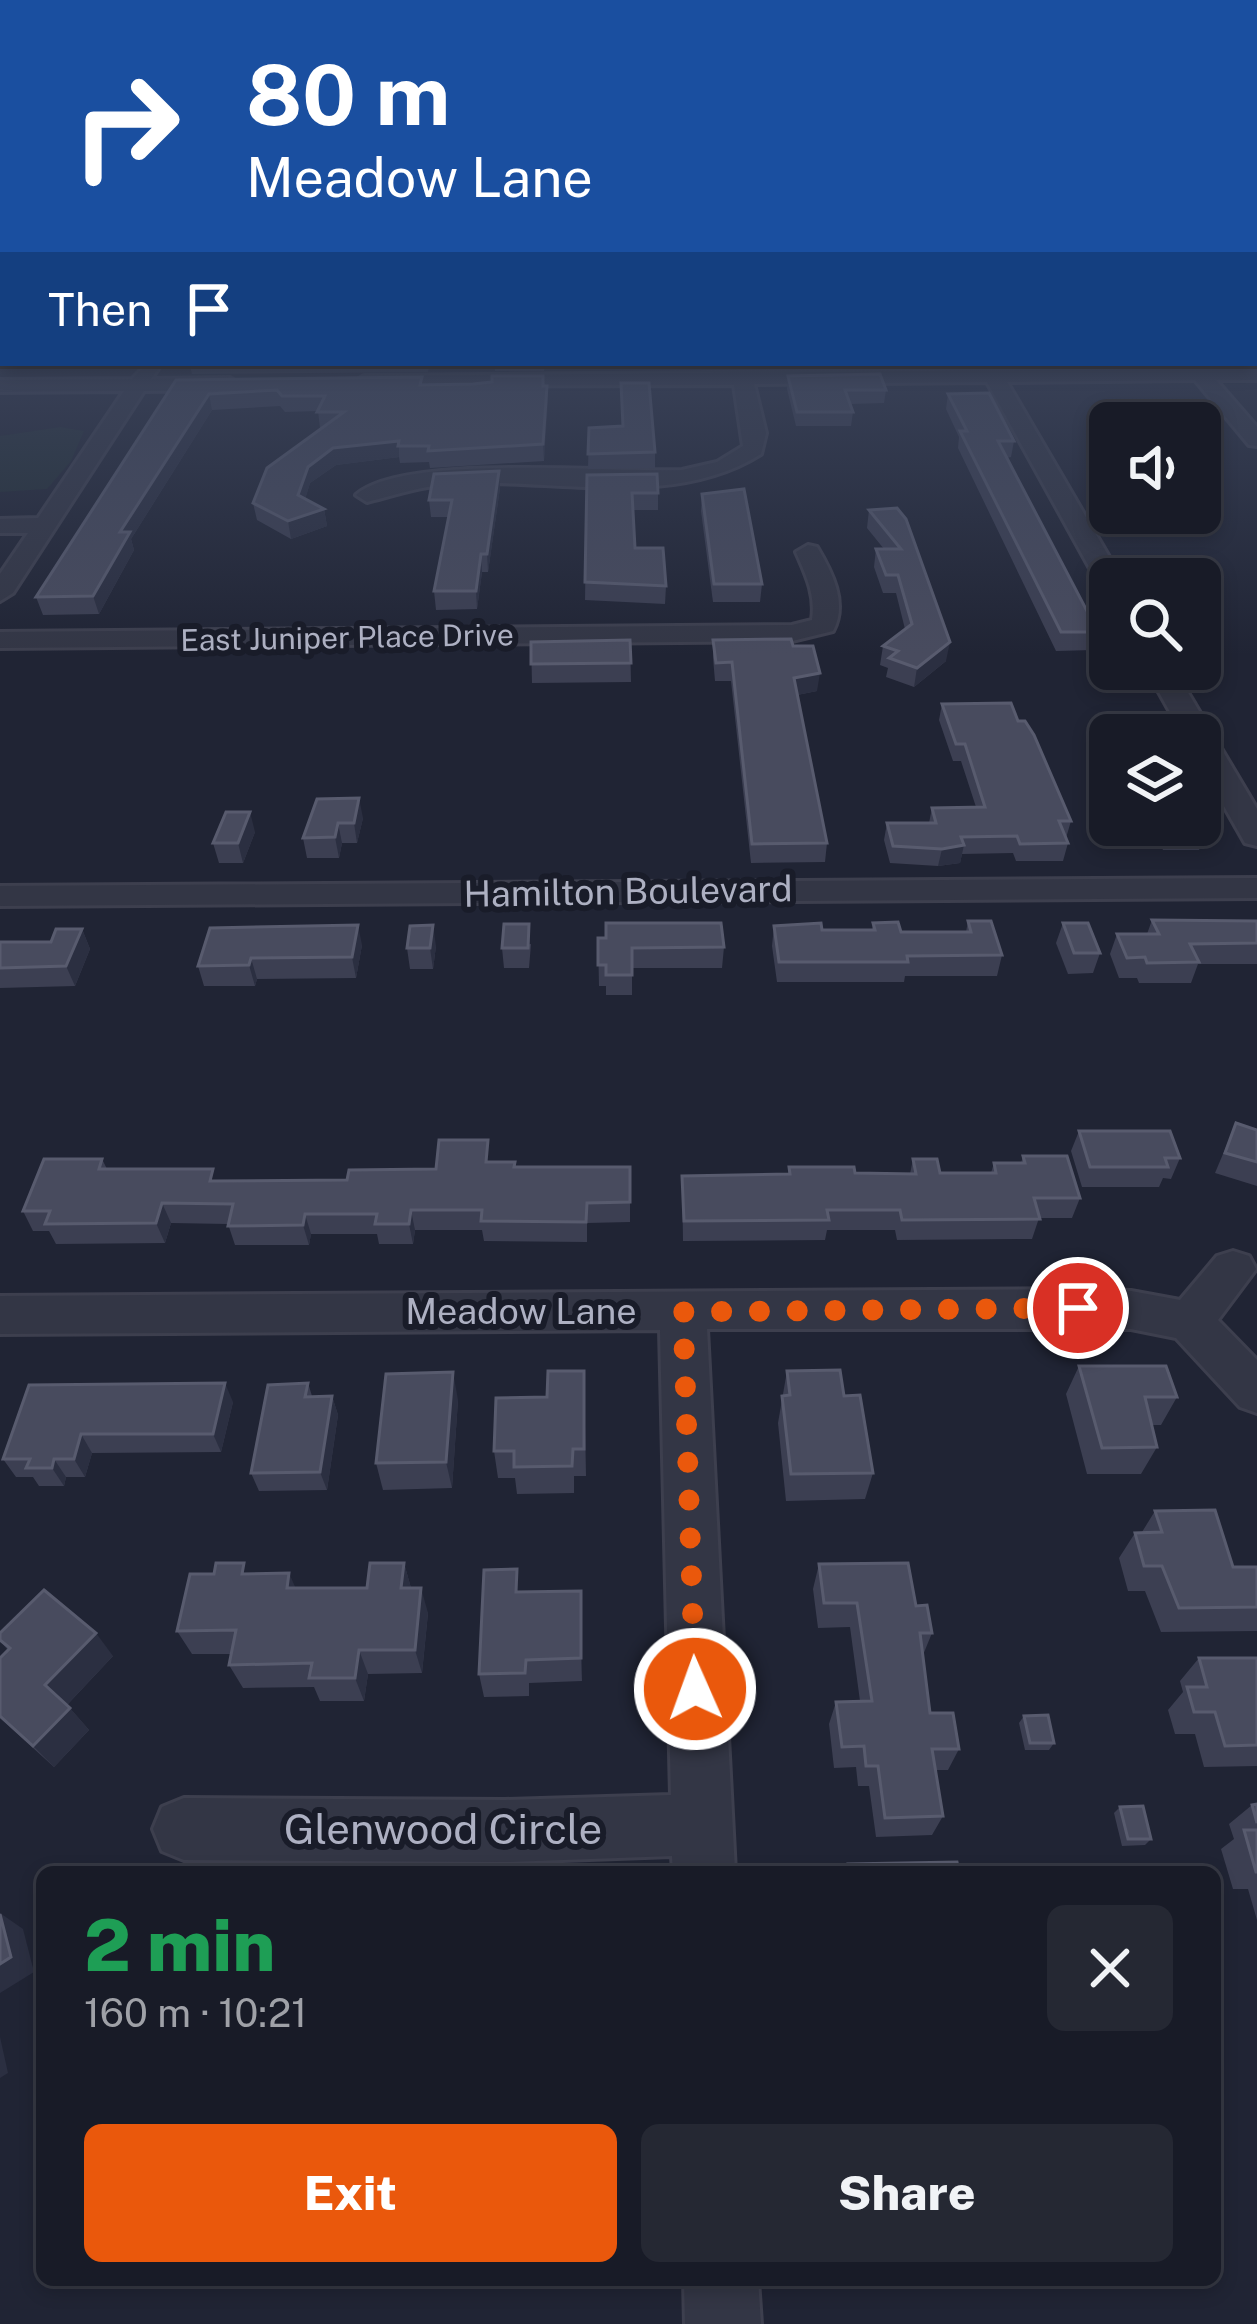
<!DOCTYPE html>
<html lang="en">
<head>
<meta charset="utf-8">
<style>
  body { margin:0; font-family:"Public Sans",sans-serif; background:#252833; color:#f1f3f6; height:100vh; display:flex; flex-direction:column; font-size:45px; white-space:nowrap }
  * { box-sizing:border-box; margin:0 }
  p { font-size:39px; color:#9fa1a7 }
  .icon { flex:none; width:66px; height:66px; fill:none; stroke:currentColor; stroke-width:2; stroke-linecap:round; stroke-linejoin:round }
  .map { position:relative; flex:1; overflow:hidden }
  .details { position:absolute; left:36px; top:1866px; width:1185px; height:420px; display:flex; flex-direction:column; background:#181b27; border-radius:18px; box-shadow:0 6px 18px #0003,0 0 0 3px #363944 }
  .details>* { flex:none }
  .banner { position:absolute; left:0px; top:0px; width:1257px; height:366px; box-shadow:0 6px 18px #0003,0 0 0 3px #363944; background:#1a4fa0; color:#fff; overflow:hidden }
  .tools { position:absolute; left:1089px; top:402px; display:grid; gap:24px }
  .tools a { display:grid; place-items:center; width:132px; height:132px; border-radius:18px; background:#181b27; box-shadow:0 6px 18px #0003,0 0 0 3px #363944; font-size:60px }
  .pin { position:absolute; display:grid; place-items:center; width:102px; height:102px; color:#fff; margin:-51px; border:6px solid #fff; border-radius:50%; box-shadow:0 3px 12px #0007 }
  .me { position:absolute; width:132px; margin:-66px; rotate:358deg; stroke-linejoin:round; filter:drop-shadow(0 0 9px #0008) }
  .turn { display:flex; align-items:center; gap:42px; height:252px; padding:0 48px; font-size:54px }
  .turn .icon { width:156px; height:156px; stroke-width:2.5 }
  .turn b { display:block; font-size:84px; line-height:102px }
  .then { display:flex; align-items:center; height:114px; padding:0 48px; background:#0003; gap:24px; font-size:45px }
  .round { display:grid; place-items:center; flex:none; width:126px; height:126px; border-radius:18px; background:#252833 }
  .headline { display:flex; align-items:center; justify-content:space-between; height:204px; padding:0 48px }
  h1 { font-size:72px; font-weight:800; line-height:90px; color:#1e9e55 }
  .button { display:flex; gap:24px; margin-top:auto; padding:24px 48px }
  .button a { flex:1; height:138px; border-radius:18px; background:#ea580c; color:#fff; font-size:48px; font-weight:800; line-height:138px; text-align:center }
  .button a+a { background:#252833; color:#f1f3f6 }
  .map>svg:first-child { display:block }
</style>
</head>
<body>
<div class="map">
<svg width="1257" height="2324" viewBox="0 0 1257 2324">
  <rect width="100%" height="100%" fill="#202434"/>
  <!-- green -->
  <polygon fill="#222e35" points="60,427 84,431 71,461 47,489 0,492 0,436"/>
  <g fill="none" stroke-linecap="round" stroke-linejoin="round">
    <defs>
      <g id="minor">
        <rect x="0" y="340" width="3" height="12"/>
        <polygon points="148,363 158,369 151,379 230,378 240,384 230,390 144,391 13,593 0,601 0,574 28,533 0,533 0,519 38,518 124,391 0,392 0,380 132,379"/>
        <path d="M1257,368V380H1216L1257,427V446L1249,445L1195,380L1007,382L1122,579H1110V589L1097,581L987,382L754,384L766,433L761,454C674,509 556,479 458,483C426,485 398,494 367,502L356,495C403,453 611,473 682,470L717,462L743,446L734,385L357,386L354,382L364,376Z"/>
        <path d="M808,545L817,547C832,572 848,603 833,631L792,641L0,648V632L792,625L812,620C816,595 806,575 796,552Z"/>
        <polygon points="1146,669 1174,669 1257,809 1257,846 1245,843 1200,764 1200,735 1183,735"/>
        <polygon points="1257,878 1257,898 0,906 0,886"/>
        <polygon points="1233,1251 1249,1256 1256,1269 1218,1320 1257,1360 1257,1413 1240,1407 1176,1338 1131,1329 707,1329 735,1872 673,1872 672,1856 505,1862 184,1860 162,1851 153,1829 162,1807 184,1798 505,1800 671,1795 660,1330 0,1334 0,1296 1078,1289 1131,1291 1180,1300 1217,1256"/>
        <polygon points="684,2280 758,2280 761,2324 685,2324"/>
      </g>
    </defs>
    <!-- minor casing -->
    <use href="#minor" stroke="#3d3f4e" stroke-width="6"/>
    <!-- minor -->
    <use href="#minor" fill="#333645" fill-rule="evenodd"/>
  </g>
  <!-- wall -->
  <g fill="#3c3f52">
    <polygon points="430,363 428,372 192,374 190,365"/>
    <polygon points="495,363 545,363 544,371 495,371"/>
    <polygon points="780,363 936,363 782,368"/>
    <polygon points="788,376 886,390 884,403 850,404 853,412 851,426 796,426 787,389"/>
    <polygon points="176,380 547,386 544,461 430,468 429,462 400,463 399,457 336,465 310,483 305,499 324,509 327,526 291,539 257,520 253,503 320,428 318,411 285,412 280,406 212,410 131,539 134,550 99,614 43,615 36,597"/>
    <polygon points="948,394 1014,441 1011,457 1006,458 1098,632 1093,650 1056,651 958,448 959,437 946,409"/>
    <polygon points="589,428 655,452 655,468 588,469"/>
    <polygon points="587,475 658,493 658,510 633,510 635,548 666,586 665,604 585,600"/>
    <polygon points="500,488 488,572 482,572 477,609 436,610 434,591 448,517 431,517 429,500"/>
    <polygon points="702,494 762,584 760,602 713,602 701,511"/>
    <polygon points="897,508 946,661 914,687 886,677 888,668 880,665 883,646 905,629 896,593 883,593 874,567 876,549 884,549 867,528 869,510"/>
    <polygon points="630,640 631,682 532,683 531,642"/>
    <polygon points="713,640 793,646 817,691 797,695 827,843 825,862 751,863 731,681 715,681 713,658"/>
    <polygon points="942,704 1018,721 1071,821 1066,838 1068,843 1063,861 1016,861 1013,853 962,854 960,863 938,866 890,863 884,840 887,823 929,823 932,808 976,807 961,761 953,761 939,720"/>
    <polygon points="317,799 363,818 357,843 342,843 339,858 307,858 303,838"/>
    <polygon points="1150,825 1200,825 1206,830 1199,850 1163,850"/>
    <polygon points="255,832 243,863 219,863 213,843"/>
    <polygon points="1152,920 1257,921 1257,964 1198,964 1191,983 1139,983 1137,978 1119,978 1110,954 1117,934 1147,934"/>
    <polygon points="968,921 1002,955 997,976 905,976 904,982 777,982 772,946 774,926 822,930 872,930 873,923 901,932 966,932"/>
    <polygon points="1063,923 1100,953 1093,973 1068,974 1056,943"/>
    <polygon points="82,929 90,949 75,986 0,988 0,942 51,942"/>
    <polygon points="598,938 724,947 722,968 632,968 632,995 606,995 606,986 599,986"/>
    <polygon points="531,944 529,968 504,968 502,948"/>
    <polygon points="362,945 356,978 257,979 255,986 204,986 198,966"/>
    <polygon points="436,946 433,969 410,969 407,948"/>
    <polygon points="1236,1123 1257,1130 1257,1186 1215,1173"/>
    <polygon points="1079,1131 1180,1158 1171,1179 1163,1178 1159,1187 1082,1187 1071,1151"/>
    <polygon points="1023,1156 1080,1198 1072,1218 1039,1218 1032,1239 897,1240 895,1230 827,1230 825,1240 683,1241 682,1176 788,1175 789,1167 855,1173 910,1174 913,1159 940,1173 991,1173 994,1163 1021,1163"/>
    <polygon points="102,1159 107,1169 218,1181 347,1180 490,1162 515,1167 630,1167 630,1222 587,1223 587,1242 484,1241 482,1230 415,1230 413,1244 379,1244 377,1234 311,1234 309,1245 235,1245 228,1224 171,1223 165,1243 56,1244 49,1231 33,1231 23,1211"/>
    <polygon points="1079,1366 1177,1397 1161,1425 1152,1425 1157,1447 1141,1474 1087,1474 1066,1394"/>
    <polygon points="584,1371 586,1476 574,1476 574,1493 517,1494 515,1478 498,1478 494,1451 547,1397"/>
    <polygon points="787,1371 844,1396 873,1473 865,1499 786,1501 778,1423"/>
    <polygon points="308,1383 312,1396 332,1396 338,1415 327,1490 259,1491 251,1473"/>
    <polygon points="29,1385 233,1402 221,1452 92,1453 85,1477 66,1477 64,1486 39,1486 33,1477 16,1477 3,1459"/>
    <polygon points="458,1400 452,1488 383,1490 376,1463"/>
    <polygon points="1155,1511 1233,1567 1257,1567 1257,1631 1161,1632 1145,1591 1128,1591 1119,1558 1135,1533 1142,1532"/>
    <polygon points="404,1563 411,1588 428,1613 422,1673 368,1674 364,1701 320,1701 314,1687 243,1688 229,1665 232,1654 192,1654 177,1631 249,1574 295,1588 367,1588"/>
    <polygon points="819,1564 916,1606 932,1633 923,1655 930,1713 959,1749 948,1770 935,1770 943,1816 932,1835 876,1837 869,1786 858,1786 856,1767 834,1768 829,1724 836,1702 860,1701 850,1627 818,1628 813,1589"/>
    <polygon points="581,1591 582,1681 529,1683 529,1696 484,1697 479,1674"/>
    <polygon points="0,1641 113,1656 67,1705 89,1730 54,1767 0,1718 0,1658 8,1650"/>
    <polygon points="1199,1658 1257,1658 1257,1766 1204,1767 1195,1734 1175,1734 1168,1710 1183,1692 1180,1681"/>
    <polygon points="1024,1716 1054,1743 1049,1750 1025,1750 1019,1723"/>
    <polygon points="1257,1804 1257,1920 1248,1889 1233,1889 1221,1849 1234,1839 1229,1824 1252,1805"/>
    <polygon points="1120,1807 1151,1839 1145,1845 1122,1846 1114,1813"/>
  </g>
  <!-- shaded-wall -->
  <g fill="#2b2f41">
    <polygon points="547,386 548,402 544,461 543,444"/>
    <polygon points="209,394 212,410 131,539 134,550 99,614 93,596 120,532"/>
    <polygon points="399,441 399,457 336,465 310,483 301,513 298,495 308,467 333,448"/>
    <polygon points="499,471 500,488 488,572 487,554"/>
    <polygon points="324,509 327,526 291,539 288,521"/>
    <polygon points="481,554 482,572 477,609 476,591"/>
    <polygon points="950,642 946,661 914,687 917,668"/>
    <polygon points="820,673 817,691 792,696 794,678"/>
    <polygon points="359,798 363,818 357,843 354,823"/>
    <polygon points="250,812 255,832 243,863 238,843"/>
    <polygon points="338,823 342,843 339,858 335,837"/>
    <polygon points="964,845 960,863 938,866 942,849"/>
    <polygon points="358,925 362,945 356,978 352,957"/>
    <polygon points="433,925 436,946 433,969 430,948"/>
    <polygon points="82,929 90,949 75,986 66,966"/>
    <polygon points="251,958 257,979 255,986 249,965"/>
    <polygon points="162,1203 171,1223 165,1243 156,1223"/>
    <polygon points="411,1210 415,1230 413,1244 409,1224"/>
    <polygon points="305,1214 311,1234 309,1245 303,1225"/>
    <polygon points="453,1372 458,1400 452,1488 446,1462"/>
    <polygon points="225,1383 233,1402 221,1452 213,1434"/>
    <polygon points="332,1396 338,1415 327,1490 320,1472"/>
    <polygon points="81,1434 92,1453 85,1477 74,1459"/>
    <polygon points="54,1459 66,1477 64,1486 52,1468"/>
    <polygon points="404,1563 411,1588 401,1588"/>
    <polygon points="289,1573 300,1598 287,1588"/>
    <polygon points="421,1588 428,1613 422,1673 415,1650"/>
    <polygon points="581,1591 582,1615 582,1681 581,1658"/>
    <polygon points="96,1633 113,1656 65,1707 45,1685"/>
    <polygon points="359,1650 368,1674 364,1701 355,1678"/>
    <polygon points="70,1708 89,1730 54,1767 33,1746"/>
    <polygon points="0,1913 23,1929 34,1972 0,1993"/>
    <polygon points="0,2037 8,2073 0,2078"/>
  </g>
  <!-- building -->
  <g fill="#484b5e" stroke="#585b6e" stroke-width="3">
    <polygon points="191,363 351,363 190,365"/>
    <polygon points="880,374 886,390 845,390 853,412 797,412 788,376"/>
    <polygon points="492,376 543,376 543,386 547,386 543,444 428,451 429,446 398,446 399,441 333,448 308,467 298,495 324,509 288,521 253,503 267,468 344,412 317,412 325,396 282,396 277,390 209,394 120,532 130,532 93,596 36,597 176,380 422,377 420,385 473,384 492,382"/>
    <polygon points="621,383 649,383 655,452 588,454 589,428 623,426"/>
    <polygon points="989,393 1014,441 998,441 1098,632 1061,632 960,431 967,431 948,394"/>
    <polygon points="499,471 487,554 481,554 476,591 434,591 452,500 429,500 434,474"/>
    <polygon points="657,474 658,493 632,493 635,548 663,548 666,586 585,582 587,475"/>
    <polygon points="744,489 762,584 714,584 702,494"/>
    <polygon points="897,508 906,519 950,642 917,668 889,658 898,651 883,646 912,624 898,575 886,575 876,549 901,549 869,510"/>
    <polygon points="791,639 793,646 813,646 820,673 794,678 827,843 752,844 732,662 716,663 713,640"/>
    <polygon points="630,640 631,663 531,664 531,642"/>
    <polygon points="1011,703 1018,721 1025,721 1034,735 1071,821 1059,821 1068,843 1020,844 1017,836 961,837 964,845 942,849 893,846 887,823 936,823 932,808 985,807 965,744 956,744 942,704"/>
    <polygon points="359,798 354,823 338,823 335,837 303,838 317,799"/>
    <polygon points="226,812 250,812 238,843 213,843"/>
    <polygon points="1200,819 1206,830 1170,830 1168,825 1200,825"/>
    <polygon points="1152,920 1257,921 1257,943 1190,944 1199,962 1147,963 1145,957 1127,958 1117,934 1159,934"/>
    <polygon points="968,921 991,921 1002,955 907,956 908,962 779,962 774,926 821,923 822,930 875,930 873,923 898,922 901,932 971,932"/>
    <polygon points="606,923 721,923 724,947 632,948 632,975 606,975 606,965 598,965 598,938 606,938"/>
    <polygon points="1063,923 1088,923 1100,953 1074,953"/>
    <polygon points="504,924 529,924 528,948 502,948"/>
    <polygon points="358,925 352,957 251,958 249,965 198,966 210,928"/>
    <polygon points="433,925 430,948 407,948 410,926"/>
    <polygon points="56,929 82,929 66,966 0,968 0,942 51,942"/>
    <polygon points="1236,1123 1257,1130 1257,1162 1225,1153"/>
    <polygon points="1079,1131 1170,1131 1180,1158 1165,1158 1168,1167 1090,1167"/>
    <polygon points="439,1140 488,1140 486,1162 515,1162 514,1167 630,1167 630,1202 587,1203 586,1222 481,1221 482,1210 411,1210 409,1224 375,1224 377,1214 305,1214 303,1225 228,1226 233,1204 162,1203 156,1223 45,1224 50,1211 23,1211 44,1159 102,1159 99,1169 213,1169 210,1181 347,1180 349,1170 436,1169"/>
    <polygon points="1023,1156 1067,1156 1080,1198 1034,1198 1040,1219 902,1220 900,1210 827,1210 829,1220 684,1221 682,1176 790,1174 789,1167 854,1167 855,1173 916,1174 913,1159 937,1159 940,1173 996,1173 994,1163 1025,1163"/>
    <polygon points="1079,1366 1166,1366 1177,1397 1145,1397 1157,1447 1102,1448"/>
    <polygon points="840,1370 844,1396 860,1395 873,1473 791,1474 782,1396 790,1395 787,1371"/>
    <polygon points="548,1371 584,1371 584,1449 573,1449 572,1466 514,1467 514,1451 494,1451 496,1398 547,1397"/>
    <polygon points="453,1372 446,1462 376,1463 386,1374"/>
    <polygon points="225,1383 213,1434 81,1434 74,1459 54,1459 52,1468 26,1468 30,1459 3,1459 29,1385"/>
    <polygon points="308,1383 305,1397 332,1396 320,1472 251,1473 268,1385"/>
    <polygon points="1215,1510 1233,1567 1257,1567 1257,1607 1179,1608 1162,1566 1144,1566 1135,1533 1162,1532 1155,1511"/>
    <polygon points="216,1563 244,1563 242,1574 289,1573 287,1588 367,1588 370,1563 404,1563 401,1588 421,1588 415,1650 359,1650 355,1678 309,1678 312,1663 229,1665 236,1630 177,1631 190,1574 214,1574"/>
    <polygon points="908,1563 916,1606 927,1605 932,1633 920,1633 930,1713 953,1713 959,1749 932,1749 943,1816 885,1818 878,1766 866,1766 864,1746 842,1747 836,1702 872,1701 857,1603 824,1603 819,1564"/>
    <polygon points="517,1569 516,1592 581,1591 581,1658 526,1660 525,1673 479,1674 484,1570"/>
    <polygon points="44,1590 96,1633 45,1685 70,1708 33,1746 0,1716 0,1658 10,1648 0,1640 0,1633"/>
    <polygon points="1199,1658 1257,1658 1257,1745 1225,1746 1215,1712 1194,1712 1187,1687 1207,1687"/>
    <polygon points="1048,1715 1054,1743 1030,1743 1024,1716"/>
    <polygon points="1257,1804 1257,1823 1252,1805"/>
    <polygon points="1143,1806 1151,1839 1128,1839 1120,1807"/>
    <polygon points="1244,1830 1257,1830 1257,1872 1256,1872"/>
    <polygon points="957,1862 959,1872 849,1872 848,1864"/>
    <polygon points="0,1914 11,1957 0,1964"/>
  </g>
  <!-- sky -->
  <linearGradient id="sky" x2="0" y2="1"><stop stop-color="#12141d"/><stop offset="0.5" stop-color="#3c455c"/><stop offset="1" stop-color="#3c455c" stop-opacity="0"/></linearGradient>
  <rect width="1257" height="655" fill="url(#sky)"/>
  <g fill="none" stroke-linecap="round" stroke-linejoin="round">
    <!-- route -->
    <polyline stroke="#ea580c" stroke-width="21" stroke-dasharray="0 37.8" points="695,1689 683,1312 1078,1308"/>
  </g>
  <g text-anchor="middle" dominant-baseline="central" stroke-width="12" stroke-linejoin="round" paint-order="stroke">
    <!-- far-street labels -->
    <g font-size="30" fill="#adb0c2" stroke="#191c29">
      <text transform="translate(347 637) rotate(-1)">East Juniper Place Drive</text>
    </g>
    <!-- street labels -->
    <g font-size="36" fill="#adb0c2" stroke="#191c29">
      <text transform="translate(628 891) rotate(-1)">Hamilton Boulevard</text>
      <text x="521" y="1311">Meadow Lane</text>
    </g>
    <!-- near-street labels -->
    <g font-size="42" fill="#adb0c2" stroke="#191c29">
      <text x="443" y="1828">Glenwood Circle</text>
    </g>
  </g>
</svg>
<div class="tools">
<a><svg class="icon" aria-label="sound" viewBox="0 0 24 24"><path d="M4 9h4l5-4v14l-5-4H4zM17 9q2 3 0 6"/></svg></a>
<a><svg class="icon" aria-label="search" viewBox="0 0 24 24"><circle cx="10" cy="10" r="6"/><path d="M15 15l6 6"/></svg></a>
<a><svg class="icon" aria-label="layers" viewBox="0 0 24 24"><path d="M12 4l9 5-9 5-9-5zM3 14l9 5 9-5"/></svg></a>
</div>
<div class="pin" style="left:1078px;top:1308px;background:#d93025"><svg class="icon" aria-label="arrive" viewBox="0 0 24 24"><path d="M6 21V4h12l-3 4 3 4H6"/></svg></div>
<svg class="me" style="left:695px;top:1689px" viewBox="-20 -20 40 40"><circle r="17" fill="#ea580c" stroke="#fff" stroke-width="3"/><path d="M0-11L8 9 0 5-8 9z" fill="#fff"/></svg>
<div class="banner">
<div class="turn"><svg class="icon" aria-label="right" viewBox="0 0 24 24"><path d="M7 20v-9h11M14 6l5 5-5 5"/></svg><div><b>80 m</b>Meadow Lane</div></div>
<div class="then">Then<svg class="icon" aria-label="arrive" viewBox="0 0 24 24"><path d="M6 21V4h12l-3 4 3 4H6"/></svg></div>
</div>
<section class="details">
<div class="headline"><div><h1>2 min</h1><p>160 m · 10:21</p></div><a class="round"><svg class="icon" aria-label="close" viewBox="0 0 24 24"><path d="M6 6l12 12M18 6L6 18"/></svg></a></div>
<div class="button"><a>Exit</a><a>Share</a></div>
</section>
</div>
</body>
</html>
